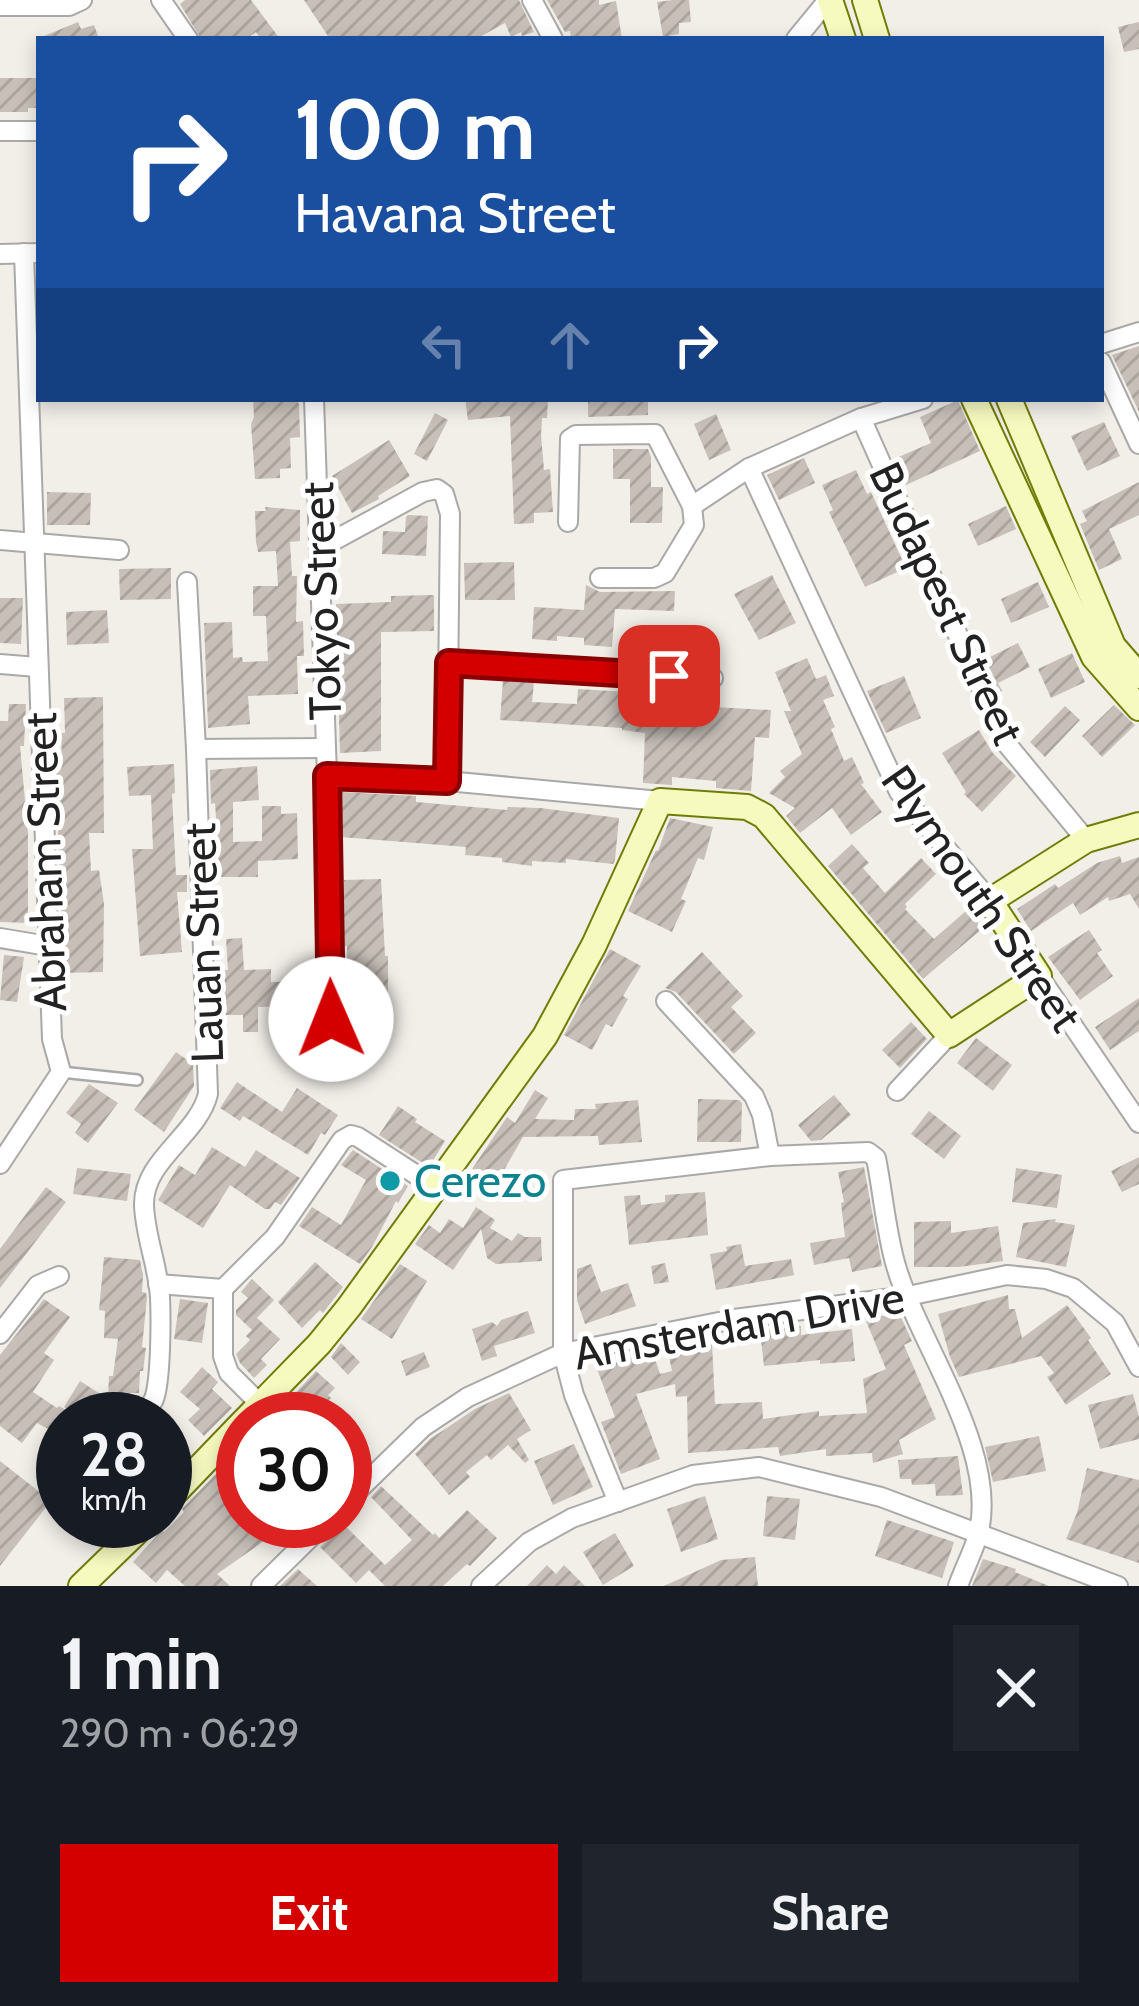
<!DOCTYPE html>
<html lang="en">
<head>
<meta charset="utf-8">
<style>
  body { margin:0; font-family:Cabin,sans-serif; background:#20242c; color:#f1f3f6; height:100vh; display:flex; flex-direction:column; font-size:45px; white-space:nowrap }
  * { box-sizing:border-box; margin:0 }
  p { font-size:39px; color:#9ea1a6 }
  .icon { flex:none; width:66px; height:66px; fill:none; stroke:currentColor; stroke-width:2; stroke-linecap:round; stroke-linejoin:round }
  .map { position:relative; height:1586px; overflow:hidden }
  .sheet { display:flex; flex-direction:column; background:#171b24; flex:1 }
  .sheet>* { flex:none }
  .banner { position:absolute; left:36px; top:36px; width:1068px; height:366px; border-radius:0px; box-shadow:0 6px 18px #0003; background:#1a4fa0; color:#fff; overflow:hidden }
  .speed { position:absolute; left:36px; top:1392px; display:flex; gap:24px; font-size:60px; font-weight:700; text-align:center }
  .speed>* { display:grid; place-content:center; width:156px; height:156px; border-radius:50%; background:#171b24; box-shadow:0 6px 18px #0003; line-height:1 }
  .speed small { font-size:30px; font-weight:400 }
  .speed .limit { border:18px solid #d22; background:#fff; color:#111 }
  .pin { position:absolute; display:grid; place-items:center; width:102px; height:102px; color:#fff; margin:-51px; border-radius:24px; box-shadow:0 6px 18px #0006 }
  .me { position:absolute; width:132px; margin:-66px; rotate:359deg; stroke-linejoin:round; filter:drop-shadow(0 0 9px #0008) }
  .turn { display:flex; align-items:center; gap:42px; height:252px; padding:0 60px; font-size:54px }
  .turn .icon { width:156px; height:156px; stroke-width:2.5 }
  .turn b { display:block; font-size:84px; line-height:102px }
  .lanes { display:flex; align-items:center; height:114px; padding:0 60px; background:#0003; justify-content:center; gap:60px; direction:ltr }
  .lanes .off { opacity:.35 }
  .round { display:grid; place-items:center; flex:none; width:126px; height:126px; border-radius:0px; background:#20242c }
  .overview { display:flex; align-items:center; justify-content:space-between; height:204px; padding:0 60px }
  h1 { font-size:72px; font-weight:700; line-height:90px }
  .action { display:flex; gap:24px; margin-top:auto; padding:24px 60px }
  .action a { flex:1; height:138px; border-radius:0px; background:#d40000; color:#fff; font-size:48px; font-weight:700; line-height:138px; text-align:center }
  .action a+a { background:#20242c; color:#f1f3f6 }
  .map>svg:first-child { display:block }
</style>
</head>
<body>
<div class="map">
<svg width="1139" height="1586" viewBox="0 0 1139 1586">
  <defs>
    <pattern id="building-hatch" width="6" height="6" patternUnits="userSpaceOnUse" patternTransform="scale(3)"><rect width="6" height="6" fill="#c7bfb8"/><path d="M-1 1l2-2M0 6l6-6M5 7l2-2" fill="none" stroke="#aba49e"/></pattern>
  </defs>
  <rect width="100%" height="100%" fill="#f2efe9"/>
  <!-- building -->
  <g fill="url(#building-hatch)">
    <polygon points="185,0 251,0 280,39 261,39 256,32 246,39 201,39 180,4"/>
    <polygon points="304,0 519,0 534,32 522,36 521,32 511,37 505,23 476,39 330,39"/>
    <polygon points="547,0 599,0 599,5 616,1 622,39 571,39 570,31 565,32"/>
    <polygon points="673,0 689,0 691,22 679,23 679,34 663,37 657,2"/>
    <polygon points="78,22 81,29 94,25 99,39 37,39"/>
    <polygon points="1139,22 1139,49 1124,52 1118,27"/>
    <polygon points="0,78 39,78 39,108 28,108 28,112 0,112"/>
    <polygon points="1139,346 1139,412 1112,355"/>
    <polygon points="253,399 296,399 299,404 300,437 290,438 291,468 280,469 280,478 255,479 251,424 254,417"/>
    <polygon points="465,399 548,399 547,418 542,418 541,435 544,470 550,469 553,512 534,513 534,523 514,524 510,416 468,420"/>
    <polygon points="588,399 648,399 648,415 588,417"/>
    <polygon points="958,400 980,451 906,485 894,459 931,443 920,417"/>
    <polygon points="435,413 448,420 427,461 414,454"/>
    <polygon points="716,414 731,450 709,460 694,424"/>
    <polygon points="1104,422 1120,456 1087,471 1071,436"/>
    <polygon points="389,440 410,476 378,496 379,499 352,513 332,476"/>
    <polygon points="613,449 648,449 651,457 651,487 663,487 662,523 630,523 630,479 613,479"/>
    <polygon points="804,458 815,483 779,500 767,475"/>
    <polygon points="856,470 867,494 871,492 906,568 865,587 829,512 833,510 822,485"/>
    <polygon points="1139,482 1139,515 1109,529 1122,559 1099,570 1080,524 1087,521 1082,511"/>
    <polygon points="47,492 91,493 90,525 47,525"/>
    <polygon points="1006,506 1016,529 978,546 968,524"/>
    <polygon points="265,507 300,510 300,541 290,542 292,576 297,576 296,622 303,621 304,656 297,656 298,694 248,696 250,724 208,728 204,623 232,622 233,658 242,657 243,662 268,661 266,616 253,616 253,586 278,586 276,551 258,552 256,542 255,511 266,511"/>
    <polygon points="408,515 428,516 426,556 382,554 383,531 405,532 406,517"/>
    <polygon points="514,562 515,600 465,600 464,563"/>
    <polygon points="171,568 171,599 120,600 119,569"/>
    <polygon points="772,575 796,623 759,640 734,594"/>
    <polygon points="1038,582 1049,607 1011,623 1001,599"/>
    <polygon points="586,585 600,592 675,591 674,611 615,609 612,647 584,645 584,638 557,636 557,641 532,639 534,607 584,610"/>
    <polygon points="434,595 434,631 381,632 381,751 340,753 336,604 391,602 391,596"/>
    <polygon points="0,598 23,598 21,644 0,643"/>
    <polygon points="107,610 109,643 67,645 66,612"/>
    <polygon points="1018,643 1030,667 998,683 1002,691 998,693 978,647 982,645 988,658"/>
    <polygon points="1072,653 1085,682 1051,698 1038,669"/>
    <polygon points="807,658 816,679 826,675 834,696 823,700 835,727 831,729 844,761 852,757 864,783 861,784 882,812 851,835 832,808 800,833 786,816 795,808 769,793 785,777 780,771 802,754 784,711 791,711 775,672"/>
    <polygon points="904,676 921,718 886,733 867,691"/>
    <polygon points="503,680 534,682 532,702 577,704 578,689 627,692 628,689 678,696 677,705 771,710 769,738 755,737 751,791 716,788 716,781 672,777 672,785 643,783 645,733 622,730 622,728 500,720"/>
    <polygon points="103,697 104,833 89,833 91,871 99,870 104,904 103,972 63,973 61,907 65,907 59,864 56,762 62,762 61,733 65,733 64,698"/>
    <polygon points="9,704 26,704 24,746 20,746 28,834 28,923 0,922 0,721 8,721"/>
    <polygon points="1114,705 1135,725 1102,757 1082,736"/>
    <polygon points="1065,706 1080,720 1045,757 1030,742"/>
    <polygon points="979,730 992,752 1016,776 982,812 964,794 966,792 942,753"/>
    <polygon points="174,764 175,793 172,794 176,875 187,875 187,892 177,892 182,952 140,956 132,849 153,849 151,795 129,796 127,767"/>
    <polygon points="257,766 259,800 233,802 233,842 262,841 262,806 281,806 281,814 297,813 298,859 258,861 258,877 217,877 217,832 215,803 211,804 210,770"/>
    <polygon points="341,792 416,796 416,802 507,810 508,807 540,808 619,818 615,860 613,864 566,859 566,863 532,861 532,866 502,862 502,858 465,855 466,847 341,837"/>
    <polygon points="670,818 713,827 704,860 698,858 681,899 686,901 672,932 628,911 656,850 658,851"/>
    <polygon points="852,844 869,863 863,868 885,893 921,858 936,874 905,904 907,907 905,909 934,939 967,910 983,928 923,979 828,866"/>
    <polygon points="1120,856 1122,863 1139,857 1139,909 1130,894 1109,901 1108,897 1080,915 1073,903 1031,931 1017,909 1055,884 1058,888 1097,863"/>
    <polygon points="381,879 385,956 388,956 388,1025 359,1027 359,1018 344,1019 344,995 348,994 347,946 343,946 344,880"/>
    <polygon points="1089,930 1102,950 1097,953 1113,976 1080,1000 1048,957"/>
    <polygon points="242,938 244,970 271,969 271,982 309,981 309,999 317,998 317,1014 303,1014 303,1006 258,1007 258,1032 243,1032 243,1015 225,1015 224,970 228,970 226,939"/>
    <polygon points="610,949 641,966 623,996 628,999 612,1027 606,1024 592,1050 564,1035"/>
    <polygon points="702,952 743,996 731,1007 756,1033 734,1054 676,992 665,988"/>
    <polygon points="4,955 24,957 17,1002 0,1000"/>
    <polygon points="1139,998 1139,1031 1110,1050 1095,1027"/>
    <polygon points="911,1022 927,1039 900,1068 882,1050"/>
    <polygon points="976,1038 1012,1065 993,1091 957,1063"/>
    <polygon points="176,1052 193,1064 194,1086 164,1132 134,1110"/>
    <polygon points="237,1082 282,1112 297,1088 338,1115 325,1135 321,1133 308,1155 243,1116 240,1121 220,1108"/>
    <polygon points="89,1084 118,1103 88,1143 75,1133 81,1124 66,1113"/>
    <polygon points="535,1090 548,1098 535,1119 574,1120 575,1109 596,1109 595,1104 638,1100 642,1142 599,1145 598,1136 523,1137 496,1184 472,1169 507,1117 515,1123"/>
    <polygon points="834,1095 851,1115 821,1140 811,1141 798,1125"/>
    <polygon points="698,1099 739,1100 742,1103 741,1142 697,1142"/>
    <polygon points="398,1106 417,1119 415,1122 445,1141 429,1167 379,1135"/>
    <polygon points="929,1111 961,1136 944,1159 911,1134"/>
    <polygon points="212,1147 245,1167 256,1150 300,1178 281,1205 275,1202 270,1209 265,1209 230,1185 203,1228 158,1200 179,1165 195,1175"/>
    <polygon points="353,1150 408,1186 398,1203 396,1201 372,1247 360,1264 299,1226 312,1207 341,1225 366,1180 341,1165"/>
    <polygon points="1139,1157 1139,1184 1122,1192 1111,1171"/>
    <polygon points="864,1167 882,1266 852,1272 849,1258 814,1265 810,1243 845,1237 841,1203 844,1202 838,1172"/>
    <polygon points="77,1168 131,1174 127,1201 73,1194"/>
    <polygon points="1016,1168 1062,1175 1057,1208 1012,1202"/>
    <polygon points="46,1187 66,1202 0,1288 0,1249"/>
    <polygon points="705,1192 708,1235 629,1245 624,1196 640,1195 641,1205 665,1202 665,1195"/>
    <polygon points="476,1207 495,1220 490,1228 512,1241 518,1233 525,1237 541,1237 542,1261 496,1264 487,1258 481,1229 453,1270 415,1244 429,1225 440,1233 449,1219 463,1228"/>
    <polygon points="1056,1219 1055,1222 1075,1225 1066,1267 1016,1257 1023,1223"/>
    <polygon points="951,1221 951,1233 998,1226 1003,1261 959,1267 914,1267 914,1222"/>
    <polygon points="741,1244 745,1266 791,1259 794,1275 716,1290 710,1254 727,1251 726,1247"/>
    <polygon points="104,1257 140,1260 143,1275 142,1292 146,1293 147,1298 142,1347 146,1348 143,1371 140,1371 139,1393 130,1393 130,1404 113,1403 102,1419 83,1419 64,1407 80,1381 108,1399 109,1376 113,1376 118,1339 104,1338 105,1311 99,1310"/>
    <polygon points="315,1262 343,1287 323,1313 320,1310 302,1328 278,1302"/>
    <polygon points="665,1263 669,1282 654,1284 651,1266"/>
    <polygon points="400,1264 427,1281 392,1339 361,1319"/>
    <polygon points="591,1264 601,1292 628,1283 636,1306 585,1324 577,1300 577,1269"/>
    <polygon points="252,1279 274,1300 257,1318 280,1339 261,1359 267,1365 254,1378 240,1363 236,1354 250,1340 246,1336 252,1330 236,1315 236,1310 248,1298 241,1292"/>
    <polygon points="1008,1295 1009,1309 1015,1309 1022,1338 1067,1305 1091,1338 1088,1340 1111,1374 1066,1405 1047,1377 1054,1373 1041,1356 959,1377 950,1357 938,1314"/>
    <polygon points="44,1299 70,1317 44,1353 54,1360 33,1392 57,1408 59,1406 71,1413 67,1419 63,1419 63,1437 37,1423 22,1443 0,1426 0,1355"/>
    <polygon points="180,1299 208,1303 202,1343 174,1339"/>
    <polygon points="528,1311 535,1333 494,1346 497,1356 482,1361 472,1329 492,1322 497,1326 501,1320"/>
    <polygon points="898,1311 912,1341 904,1345 936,1419 899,1440 903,1454 873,1463 872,1453 826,1456 826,1449 780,1456 778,1447 688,1453 687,1396 676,1397 675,1384 636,1394 660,1459 621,1474 601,1422 615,1417 597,1369 652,1350 660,1374 672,1371 667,1347 712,1343 715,1404 762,1402 763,1419 819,1411 819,1416 867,1413 863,1379 886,1369 866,1321"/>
    <polygon points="801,1326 801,1335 852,1329 855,1361 820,1364 820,1360 764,1366 760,1331"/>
    <polygon points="341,1343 360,1362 348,1375 331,1357"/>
    <polygon points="424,1352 430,1367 406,1376 401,1361"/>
    <polygon points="202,1367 218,1382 212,1389 232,1408 204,1436 188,1420 200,1409 180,1392"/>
    <polygon points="316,1371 335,1388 328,1395 331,1398 308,1419 271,1419"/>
    <polygon points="509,1393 531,1430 517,1439 529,1460 525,1463 508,1445 491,1460 487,1455 466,1472 470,1477 449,1495 415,1454 430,1439 475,1409"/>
    <polygon points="1133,1394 1139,1417 1139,1439 1100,1449 1088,1405"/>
    <polygon points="165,1435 187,1456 165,1479"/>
    <polygon points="1039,1436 1046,1471 993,1482 985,1447"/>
    <polygon points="345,1437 361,1453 345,1470"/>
    <polygon points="574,1444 593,1487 553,1505 534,1461"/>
    <polygon points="243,1446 243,1521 265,1521 274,1534 217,1574 230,1586 185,1586 167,1570 156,1583 133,1562 162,1530 164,1532 184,1512 182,1509"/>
    <polygon points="958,1456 963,1495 936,1496 935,1484 912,1485 911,1479 900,1479 898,1460"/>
    <polygon points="0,1461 51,1501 0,1566"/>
    <polygon points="1087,1468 1139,1480 1139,1563 1066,1539 1077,1513"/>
    <polygon points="381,1486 433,1535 435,1533 439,1538 467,1510 497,1538 470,1566 467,1564 443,1586 385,1586 369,1570 356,1583 320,1547 336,1531 340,1521 385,1565 412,1540 371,1497"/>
    <polygon points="705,1496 718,1539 681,1552 667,1509"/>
    <polygon points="767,1496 800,1499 795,1540 763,1536"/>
    <polygon points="887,1520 954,1542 942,1578 875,1556"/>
    <polygon points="615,1533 634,1566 603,1585 583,1552"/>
    <polygon points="755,1557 758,1586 664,1586 721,1560"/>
    <polygon points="983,1559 1016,1569 1015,1572 1049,1586 972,1586"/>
    <polygon points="547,1565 556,1574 564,1565 585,1586 527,1586"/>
    <polygon points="298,1569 317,1586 280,1586"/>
  </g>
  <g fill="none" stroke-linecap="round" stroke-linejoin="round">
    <defs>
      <polyline id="lane" points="61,1072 137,1080"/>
      <g id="street">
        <polyline points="161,0 188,39"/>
        <polyline points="532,0 553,39"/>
        <polyline points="0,6 69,6 82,0"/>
        <polyline points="796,39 828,0"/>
        <polyline points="0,131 39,131"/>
        <polyline points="0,254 39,253"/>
        <polyline points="1101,344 1139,332"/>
        <polyline points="1101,362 1139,444"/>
        <polyline points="314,399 327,776 331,1020"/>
        <polyline points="861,418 1006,743 1086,840"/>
        <polyline points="749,468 899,792 990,901"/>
        <polyline points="692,506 749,468 861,418 923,399"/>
        <polyline points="568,522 570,439 576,435 655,434 692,506 694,525 665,573 654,578 600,578"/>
        <polyline points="0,540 119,550"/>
        <polyline points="320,548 423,492 437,489 444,494 450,514 447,781"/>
        <polyline points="449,663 713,678"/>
        <polyline points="0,664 37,667"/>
        <polyline points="196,749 325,748"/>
        <polyline points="327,776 447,781 660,801"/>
        <polyline points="0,938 48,946"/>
        <polyline points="1039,976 1139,1123"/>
        <polyline points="666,1001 754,1096 762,1115 770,1156"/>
        <polyline points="897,1091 949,1035"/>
        <polyline points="0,1164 61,1072 52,1039 24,253"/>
        <polyline points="158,1284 223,1289"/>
        <polyline points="0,1334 38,1285 59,1276"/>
        <polyline points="260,1404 229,1373 223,1356 223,1289 275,1237 342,1140 351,1135 358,1137 435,1187"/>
        <path d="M136,1419C143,1413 150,1408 154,1399C161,1380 161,1319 160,1297C158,1266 145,1236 144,1205C143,1160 198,1135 208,1094L196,749L187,582"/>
        <path d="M618,1502L574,1395L563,1353V1180L770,1156L868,1152L876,1158C883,1193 886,1232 896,1266C919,1345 1000,1452 978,1535C973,1552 964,1569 958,1586"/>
        <polyline points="345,1503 423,1427 468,1397 563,1353 734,1319 908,1296 1007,1275 1046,1279 1073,1288 1115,1323 1139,1367"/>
        <polyline points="261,1586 327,1521"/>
        <polyline points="481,1586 529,1542 572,1518 693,1475 759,1467 881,1497 1118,1586"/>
      </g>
      <g id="secondary">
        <polyline points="830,0 843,39"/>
        <polyline points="865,0 877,39"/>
        <polyline points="974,399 1094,657 1139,708"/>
        <polyline points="1009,399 1113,646 1139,676"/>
        <polyline points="246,1419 319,1344 349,1307 545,1036 594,945 660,801 747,807 764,816 949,1035 1039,976 990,901 1086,840 1139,825"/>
        <polyline points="165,1503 243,1422"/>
        <polyline points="81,1586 148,1521"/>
      </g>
    </defs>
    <!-- lane casing -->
    <use href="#lane" stroke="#a9a9a9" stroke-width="14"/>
    <!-- street casing -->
    <use href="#street" stroke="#a9a9a9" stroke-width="22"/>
    <!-- secondary casing -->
    <use href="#secondary" stroke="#707d05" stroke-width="28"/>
    <!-- lane -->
    <use href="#lane" stroke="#fff" stroke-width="9"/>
    <!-- street -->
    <use href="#street" stroke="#fff" stroke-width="18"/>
    <!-- secondary -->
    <use href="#secondary" stroke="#f7fabf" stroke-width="24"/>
  </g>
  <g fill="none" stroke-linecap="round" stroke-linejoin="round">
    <defs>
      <polyline id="route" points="331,1019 327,776 447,781 449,663 669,676"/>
    </defs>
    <!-- route casing -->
    <use href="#route" stroke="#8a0000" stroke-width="30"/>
    <!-- route -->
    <use href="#route" stroke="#d40000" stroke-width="21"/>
  </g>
  <!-- markers -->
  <circle fill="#0f9aa8" stroke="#fff" stroke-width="4.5" cx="390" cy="1181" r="12"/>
  <g text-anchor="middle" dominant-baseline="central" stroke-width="10" stroke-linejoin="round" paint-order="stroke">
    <!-- street labels -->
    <g font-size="45" fill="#222" stroke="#fff">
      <text transform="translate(321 601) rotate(-92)">Tokyo Street</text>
      <text transform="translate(947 603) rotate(65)">Budapest Street</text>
      <text transform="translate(45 862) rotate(-92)">Abraham Street</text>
      <text transform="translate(982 898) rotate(55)">Plymouth Street</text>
      <text transform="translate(203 943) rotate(-92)">Lauan Street</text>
      <text transform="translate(739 1325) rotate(-10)">Amsterdam Drive</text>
    </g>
    <!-- culture labels -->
    <g font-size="45" fill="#0d838f" stroke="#fff" text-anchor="start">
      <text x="414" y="1181">Cerezo</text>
    </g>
  </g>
</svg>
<div class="speed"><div>28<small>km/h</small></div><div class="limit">30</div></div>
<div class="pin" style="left:669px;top:676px;background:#d93025"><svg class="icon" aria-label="arrive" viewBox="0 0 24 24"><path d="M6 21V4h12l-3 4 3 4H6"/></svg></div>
<svg class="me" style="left:331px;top:1019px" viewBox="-20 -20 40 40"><circle r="19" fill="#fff"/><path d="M0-13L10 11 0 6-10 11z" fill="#d40000"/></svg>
<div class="banner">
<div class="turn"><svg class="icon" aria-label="right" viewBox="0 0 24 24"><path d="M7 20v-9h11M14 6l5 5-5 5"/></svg><div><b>100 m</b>Havana Street</div></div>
<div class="lanes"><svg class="icon off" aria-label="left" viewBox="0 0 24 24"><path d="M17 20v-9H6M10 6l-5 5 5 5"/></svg><svg class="icon off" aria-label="ahead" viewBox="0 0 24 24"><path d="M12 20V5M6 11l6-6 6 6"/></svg><svg class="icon" aria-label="right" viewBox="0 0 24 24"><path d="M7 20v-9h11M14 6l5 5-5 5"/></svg></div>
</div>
</div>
<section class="sheet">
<div class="overview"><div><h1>1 min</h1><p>290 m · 06:29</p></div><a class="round"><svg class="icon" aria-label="close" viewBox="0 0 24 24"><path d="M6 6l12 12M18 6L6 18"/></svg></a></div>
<div class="action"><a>Exit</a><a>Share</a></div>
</section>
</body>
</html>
